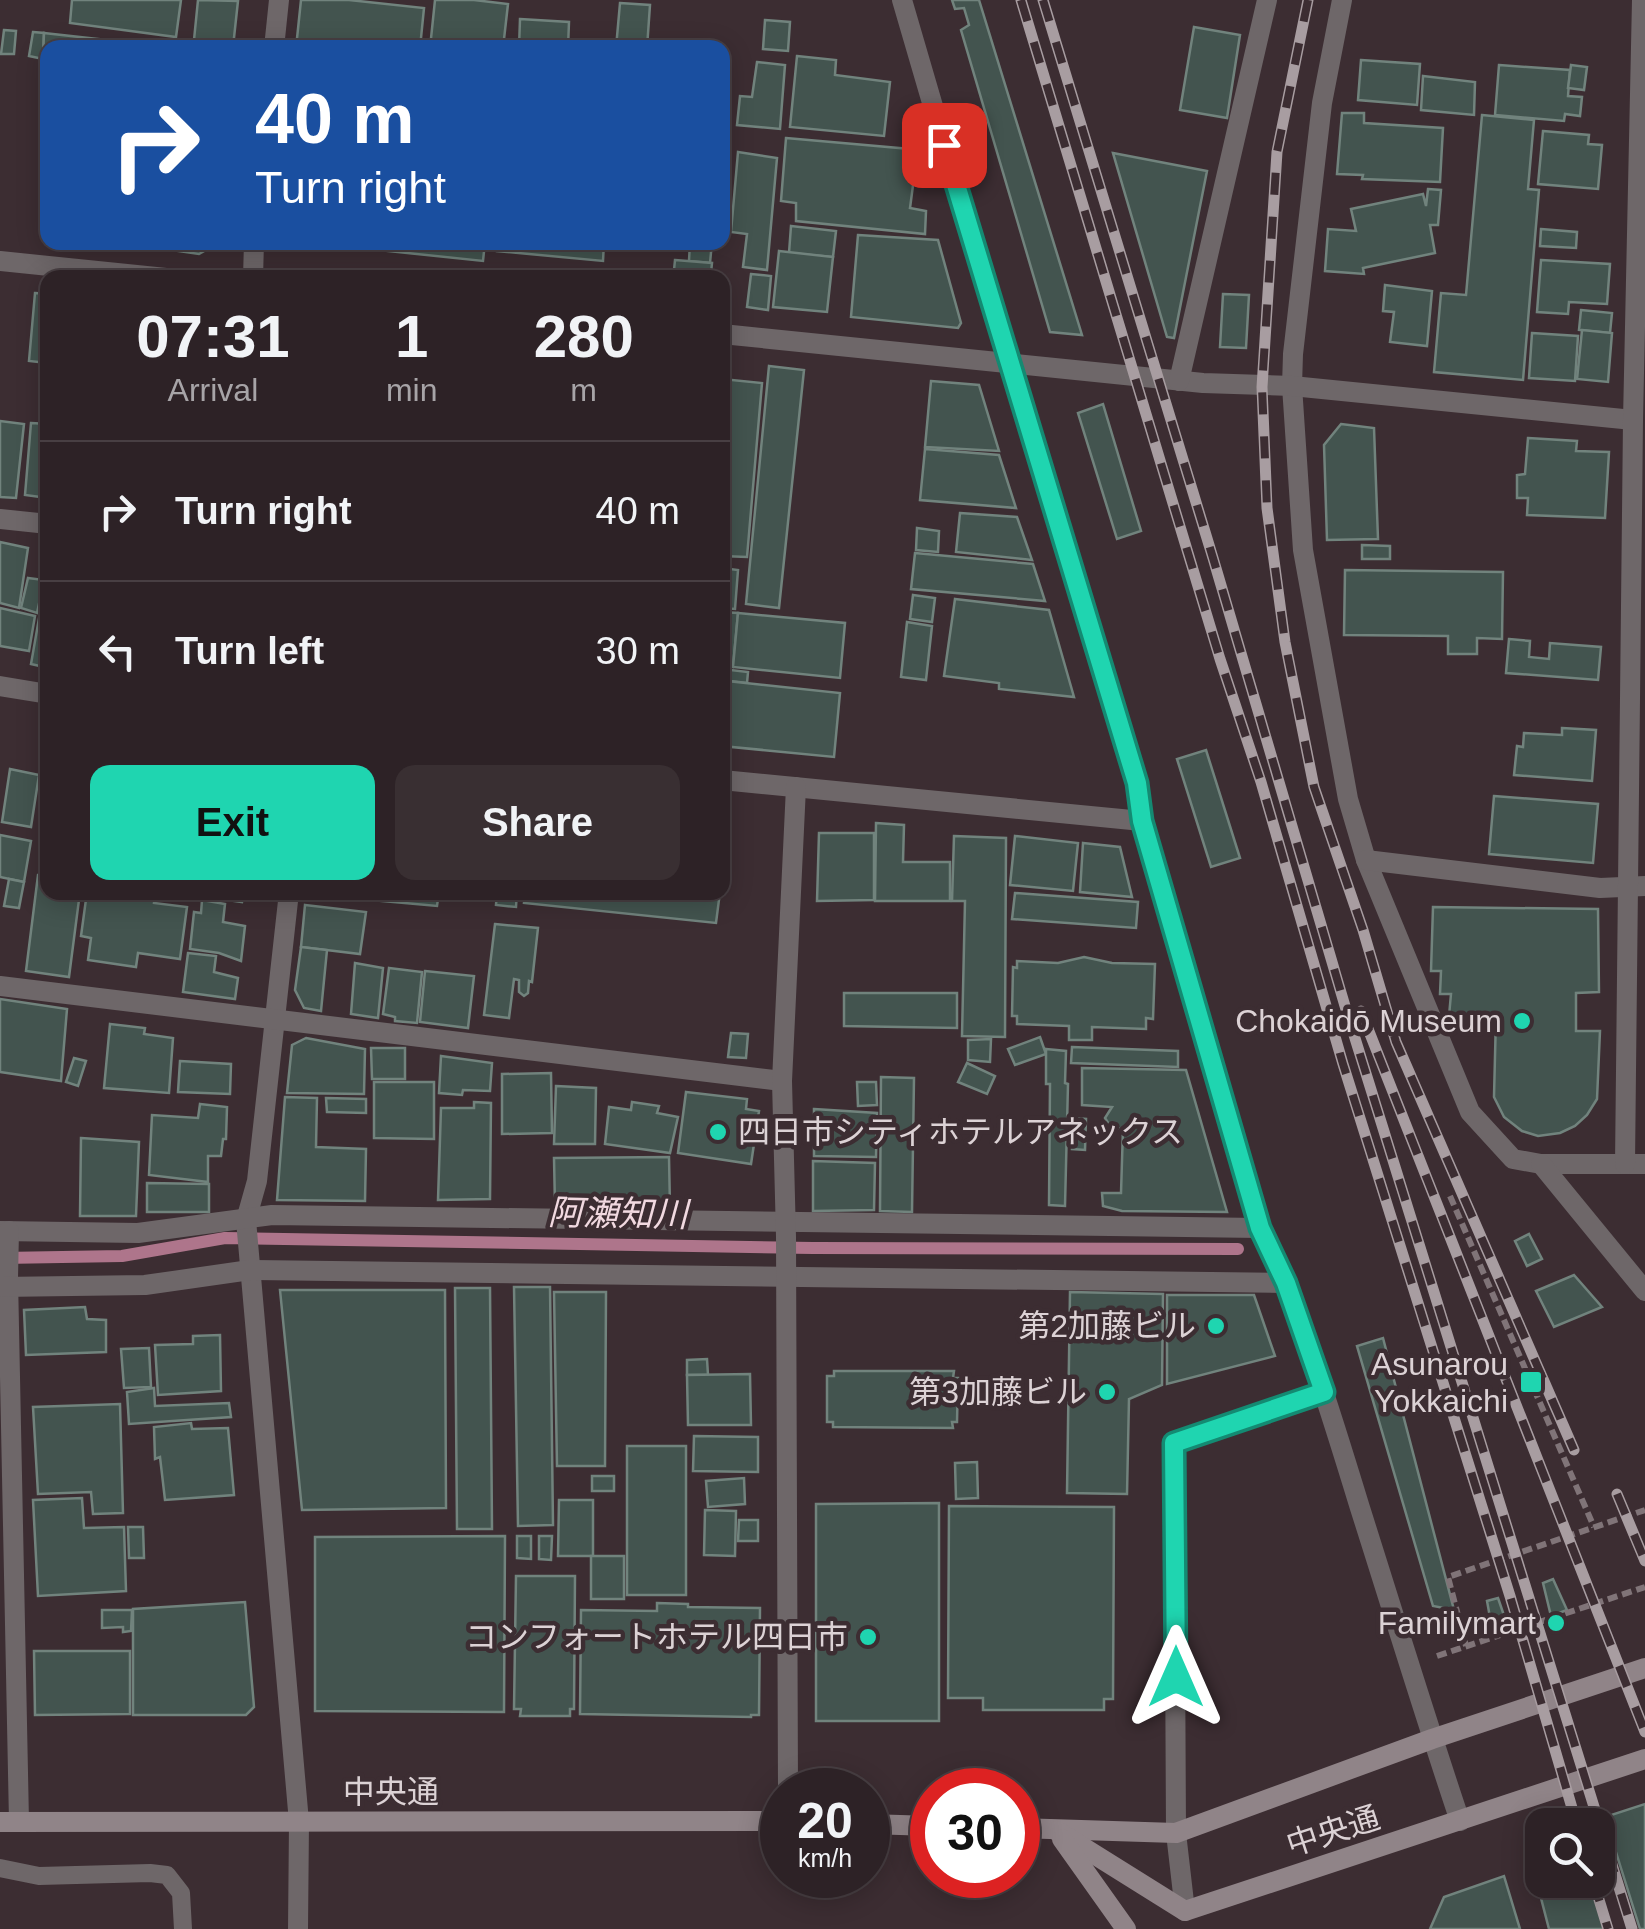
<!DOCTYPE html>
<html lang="en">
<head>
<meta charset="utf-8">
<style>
  body { margin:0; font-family:Helvetica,"Noto Sans JP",sans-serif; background:#392f32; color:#f1f3f6; height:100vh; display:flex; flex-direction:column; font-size:38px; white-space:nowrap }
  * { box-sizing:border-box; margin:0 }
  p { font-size:32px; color:#a7a4a7 }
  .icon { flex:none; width:55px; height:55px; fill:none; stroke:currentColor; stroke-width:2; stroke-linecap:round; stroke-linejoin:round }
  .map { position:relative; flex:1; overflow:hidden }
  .panel { position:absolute; left:40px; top:270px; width:690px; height:630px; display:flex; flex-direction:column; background:#2d2226; border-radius:20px; box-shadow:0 5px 25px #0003,0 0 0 2px #483f43 }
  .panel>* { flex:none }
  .banner { position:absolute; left:40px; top:40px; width:690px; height:210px; border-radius:20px; box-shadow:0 5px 25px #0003,0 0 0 2px #483f43; background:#1a4fa0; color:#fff; overflow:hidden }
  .buttons { position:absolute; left:1525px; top:1808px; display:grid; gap:20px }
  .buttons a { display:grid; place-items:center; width:90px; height:90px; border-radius:20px; background:#2d2226; box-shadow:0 5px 25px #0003,0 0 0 2px #483f43; font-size:50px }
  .speed { position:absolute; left:760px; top:1768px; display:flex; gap:20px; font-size:50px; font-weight:700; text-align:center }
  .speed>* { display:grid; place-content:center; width:130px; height:130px; border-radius:50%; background:#2d2226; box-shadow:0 5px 25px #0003,0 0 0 2px #483f43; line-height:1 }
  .speed small { font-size:25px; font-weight:400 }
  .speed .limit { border:15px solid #d22; background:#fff; color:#111 }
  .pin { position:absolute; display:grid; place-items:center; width:85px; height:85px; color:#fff; margin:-42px; border-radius:20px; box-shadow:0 5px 15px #0006 }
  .me { position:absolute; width:110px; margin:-55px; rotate:0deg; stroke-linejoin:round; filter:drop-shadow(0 0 8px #0008) }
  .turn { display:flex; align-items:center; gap:35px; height:210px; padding:0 50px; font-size:45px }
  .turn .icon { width:130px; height:130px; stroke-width:2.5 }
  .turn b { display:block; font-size:70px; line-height:85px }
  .eta { display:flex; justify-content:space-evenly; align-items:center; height:170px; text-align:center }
  .eta b { font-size:60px; font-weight:700; line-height:70px }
  .primary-button { display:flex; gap:20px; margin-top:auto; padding:20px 50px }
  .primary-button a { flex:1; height:115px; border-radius:20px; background:#1fd5b0; color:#111; font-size:40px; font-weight:700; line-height:115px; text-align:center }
  .primary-button a+a { background:#392f32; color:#f1f3f6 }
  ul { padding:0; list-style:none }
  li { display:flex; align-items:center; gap:30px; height:140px; padding:0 50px; border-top:2px solid #483f43 }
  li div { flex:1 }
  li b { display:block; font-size:38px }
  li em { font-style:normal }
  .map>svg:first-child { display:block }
</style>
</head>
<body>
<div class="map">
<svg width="1645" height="1929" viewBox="0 0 1645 1929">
  <rect width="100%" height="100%" fill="#3c2d32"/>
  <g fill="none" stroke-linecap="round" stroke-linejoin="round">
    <!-- stream -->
    <polyline stroke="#ae758b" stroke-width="12" points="2,1258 122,1256 225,1238 813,1248 1238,1249"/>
  </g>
  <!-- building -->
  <g fill="#43544f" stroke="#71837d" stroke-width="2.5">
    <polygon points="72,0 181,0 176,37 70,23"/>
    <polygon points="198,0 238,1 233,47 194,40"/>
    <polygon points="301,0 349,0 424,8 420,48 296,48"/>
    <polygon points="435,0 474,0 508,4 503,48 430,48"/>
    <polygon points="952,0 979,0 1082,335 1050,332 961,30 969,25 964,8 955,9"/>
    <polygon points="620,3 650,5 647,48 616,48"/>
    <polygon points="520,19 569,22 568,48 519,48"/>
    <polygon points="765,20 790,22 788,51 763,49"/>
    <polygon points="1194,27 1240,35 1227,118 1180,110"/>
    <polygon points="4,30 16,31 14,54 1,54"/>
    <polygon points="33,32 44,33 43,59 29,56"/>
    <polygon points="44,33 106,40 107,48 48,48 48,59 43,59"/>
    <polygon points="797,56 836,60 835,75 890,82 884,136 790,127"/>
    <polygon points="1361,60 1420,64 1417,105 1358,100"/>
    <polygon points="757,62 785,65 780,129 737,125 740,96 752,97"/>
    <polygon points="1499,65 1570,70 1568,96 1582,97 1580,116 1565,114 1564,121 1495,115"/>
    <polygon points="1571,65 1587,67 1584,90 1568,88"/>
    <polygon points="1423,76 1475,82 1474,115 1421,110"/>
    <polygon points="1342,113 1364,113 1364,123 1443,128 1440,182 1362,179 1363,175 1337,174"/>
    <polygon points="1482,115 1534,120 1528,189 1539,190 1523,380 1434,372 1441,293 1466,295"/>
    <polygon points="1543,131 1589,135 1588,144 1602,145 1598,189 1538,184"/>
    <polygon points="786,138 910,149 916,163 910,208 926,211 925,234 796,221 796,203 781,201"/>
    <polygon points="738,152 777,158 767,270 743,267 747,234 731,232"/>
    <polygon points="1113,153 1207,171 1174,338 1167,337"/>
    <polygon points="1428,189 1441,190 1438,225 1430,225 1435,253 1363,268 1364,274 1325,271 1328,229 1356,231 1351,209 1423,194 1426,206"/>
    <polygon points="791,226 836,231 833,257 789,253"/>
    <polygon points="1541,229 1577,232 1576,248 1540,246"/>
    <polygon points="858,235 938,240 961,323 958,328 851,317"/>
    <polygon points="178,242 214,242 213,246 199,254 178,251"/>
    <polygon points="303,242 485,242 483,261"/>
    <polygon points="498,242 604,242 603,261 497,251"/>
    <polygon points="690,242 712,242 710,263 689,261"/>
    <polygon points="779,251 833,257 827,312 773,307"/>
    <polygon points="675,260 712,263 711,273 674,270"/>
    <polygon points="1541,260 1610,264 1607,304 1569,302 1568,314 1537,312"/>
    <polygon points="751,274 771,276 768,310 747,307"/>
    <polygon points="1385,285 1432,291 1427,346 1390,342 1394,312 1383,311"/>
    <polygon points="35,293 48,294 48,363 29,361"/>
    <polygon points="1223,294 1249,295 1246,348 1220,347"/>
    <polygon points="1581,310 1612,313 1610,333 1579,330"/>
    <polygon points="1582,330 1612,333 1608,382 1577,379"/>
    <polygon points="1532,333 1578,336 1575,381 1529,378"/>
    <polygon points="769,366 804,370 779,608 746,604"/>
    <polygon points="722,379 762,383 747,557 722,556"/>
    <polygon points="931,381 979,385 999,451 925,447"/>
    <polygon points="1103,404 1141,531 1117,539 1078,413"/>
    <polygon points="0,421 24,424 16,498 0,497"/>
    <polygon points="31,423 48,424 48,498 25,495"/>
    <polygon points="1341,424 1374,428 1378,539 1327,540 1324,445"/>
    <polygon points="1528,438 1577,441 1576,451 1609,452 1605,518 1527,515 1528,498 1517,498 1517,475 1525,474"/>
    <polygon points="925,449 999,455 1016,508 920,500"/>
    <polygon points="960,513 1017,517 1032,560 956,552"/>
    <polygon points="917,528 939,531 938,552 916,550"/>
    <polygon points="0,542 28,548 19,608 0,603"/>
    <polygon points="1362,545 1390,546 1390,559 1362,559"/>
    <polygon points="915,553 1033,564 1045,601 911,589"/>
    <polygon points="722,568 738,570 735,609 722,608"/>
    <polygon points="1345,570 1503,572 1502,639 1477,638 1477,654 1448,654 1448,636 1344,635"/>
    <polygon points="28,578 44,580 37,613 21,608"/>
    <polygon points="45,584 48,584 48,668 31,664"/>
    <polygon points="913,595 935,598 932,622 910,619"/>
    <polygon points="955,599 1049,610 1074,697 999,689 999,683 944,676"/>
    <polygon points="0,608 35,616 29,651 0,646"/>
    <polygon points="722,612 738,613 733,667 722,665"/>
    <polygon points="738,613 845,623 840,678 733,667"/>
    <polygon points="907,622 932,626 926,680 901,677"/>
    <polygon points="1509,639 1530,641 1529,657 1549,659 1550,643 1601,647 1598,680 1506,673"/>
    <polygon points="722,669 748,672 747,683 722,680"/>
    <polygon points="727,681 840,693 834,757 722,746 722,686 727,687"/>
    <polygon points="1562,728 1596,730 1592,781 1514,775 1517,746 1523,747 1524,733 1562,735"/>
    <polygon points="1206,750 1240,858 1211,867 1177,759"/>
    <polygon points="10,769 39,775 31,827 2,822"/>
    <polygon points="1494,796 1598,804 1593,863 1489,854"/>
    <polygon points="876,823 904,825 903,862 950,862 950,901 875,901"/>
    <polygon points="819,833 874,833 874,900 817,901"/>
    <polygon points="0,835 31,841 24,882 0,877"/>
    <polygon points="954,836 1006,838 1005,1037 962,1036 965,901 952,901"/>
    <polygon points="1015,836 1078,843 1073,891 1010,885"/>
    <polygon points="1083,843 1120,847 1132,897 1080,892"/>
    <polygon points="38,875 48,876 48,892 80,892 69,977 26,971"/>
    <polygon points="9,879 24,882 19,908 4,906"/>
    <polygon points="87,892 155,892 154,903 187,907 180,959 138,953 136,967 88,960 91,938 81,936"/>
    <polygon points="199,892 244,892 242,902 199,896"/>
    <polygon points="372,892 439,892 437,906 372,900"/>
    <polygon points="497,892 517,892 516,907 496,905"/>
    <polygon points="525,892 720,892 716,923 524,903"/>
    <polygon points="1015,893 1138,902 1136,928 1012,919"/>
    <polygon points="202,900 225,904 223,922 245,926 241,961 219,953 190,949 194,912 201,913"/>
    <polygon points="305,905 366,912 360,954 301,947"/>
    <polygon points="1433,907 1598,909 1599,992 1576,993 1576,1031 1600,1031 1597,1099 1587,1115 1575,1126 1560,1133 1538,1136 1522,1131 1504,1117 1494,1097 1496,1016 1449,1016 1451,994 1440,994 1441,971 1431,971"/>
    <polygon points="495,924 538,928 532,982 529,981 528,993 524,996 519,992 519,980 514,979 509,1018 484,1015"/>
    <polygon points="301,947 327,950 321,1011 304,1008 295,990"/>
    <polygon points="188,953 216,956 214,972 238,978 235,999 183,992"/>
    <polygon points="1084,957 1112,963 1155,964 1153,1019 1146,1018 1146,1029 1092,1027 1092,1040 1069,1040 1069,1026 1017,1024 1017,1016 1012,1016 1013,967 1017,968 1017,961 1058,963"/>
    <polygon points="355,963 383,968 378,1018 351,1014"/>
    <polygon points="389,968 422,972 417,1023 395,1021 395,1017 383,1014"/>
    <polygon points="425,971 474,976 468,1028 420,1022"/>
    <polygon points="844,993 957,993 957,1028 844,1026"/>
    <polygon points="0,999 67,1009 61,1081 0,1072"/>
    <polygon points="110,1024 145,1028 144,1034 173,1038 169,1093 104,1088"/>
    <polygon points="731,1033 748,1034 746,1058 728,1057"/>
    <polygon points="1040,1037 1046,1054 1015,1065 1008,1049"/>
    <polygon points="306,1038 365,1049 364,1094 287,1093 292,1045"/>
    <polygon points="991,1039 990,1062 968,1060 968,1040"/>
    <polygon points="1072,1047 1178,1051 1178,1067 1071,1063"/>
    <polygon points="371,1048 405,1048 405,1079 372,1079"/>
    <polygon points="1046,1049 1066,1051 1065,1083 1068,1084 1065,1206 1049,1205 1050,1084 1046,1084"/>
    <polygon points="441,1056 492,1063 490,1091 463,1090 462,1095 439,1093"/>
    <polygon points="74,1058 86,1061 78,1086 66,1082"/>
    <polygon points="180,1061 231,1064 230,1094 178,1092"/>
    <polygon points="967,1063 995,1076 987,1094 958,1082"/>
    <polygon points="1082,1068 1186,1070 1227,1212 1122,1211 1103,1206 1102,1193 1121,1193 1123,1128 1112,1129 1105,1118 1112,1107 1082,1105"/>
    <polygon points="551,1073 552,1133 502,1134 502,1074"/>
    <polygon points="881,1077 914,1078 912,1212 880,1211"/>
    <polygon points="374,1082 434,1082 434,1139 374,1138"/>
    <polygon points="857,1082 876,1082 877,1105 858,1106"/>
    <polygon points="556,1086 596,1088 595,1144 554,1144"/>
    <polygon points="686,1092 747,1099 746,1109 759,1111 751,1164 678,1153"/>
    <polygon points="285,1097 317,1098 316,1147 366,1149 365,1201 277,1200"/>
    <polygon points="326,1098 366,1099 366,1113 327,1112"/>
    <polygon points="474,1102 491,1103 490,1199 438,1200 441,1108 474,1108"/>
    <polygon points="632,1102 659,1106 657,1113 678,1117 670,1153 605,1144 609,1107 631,1110"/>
    <polygon points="200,1104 227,1107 226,1139 223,1139 221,1156 208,1156 208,1182 149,1175 152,1115 198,1118"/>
    <polygon points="814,1109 877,1113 876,1157 814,1156"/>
    <polygon points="1074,1118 1086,1119 1085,1150 1072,1149"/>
    <polygon points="81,1138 139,1142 136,1216 80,1216"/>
    <polygon points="669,1157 670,1207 555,1207 554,1158"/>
    <polygon points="813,1161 875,1163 874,1210 813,1211"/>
    <polygon points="147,1183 209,1184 209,1212 147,1212"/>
    <polygon points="1529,1234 1542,1259 1527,1266 1515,1241"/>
    <polygon points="1574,1275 1602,1307 1554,1327 1536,1291"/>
    <polygon points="514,1287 550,1287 553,1525 518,1526"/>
    <polygon points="455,1288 490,1288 492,1529 457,1529"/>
    <polygon points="280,1290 445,1290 446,1508 302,1510"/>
    <polygon points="554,1292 606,1292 605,1466 557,1466"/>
    <polygon points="1070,1292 1163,1294 1162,1385 1129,1399 1127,1494 1067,1493"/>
    <polygon points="1167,1295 1254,1295 1275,1356 1167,1384"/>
    <polygon points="85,1307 87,1319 106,1320 106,1352 26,1355 24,1310"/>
    <polygon points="220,1335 221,1391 158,1395 155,1345 193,1344 193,1336"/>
    <polygon points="1383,1338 1454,1610 1433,1606 1357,1346"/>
    <polygon points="149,1348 151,1387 124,1388 121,1349"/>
    <polygon points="707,1359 708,1375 687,1375 687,1360"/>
    <polygon points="834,1371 954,1371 953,1378 958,1378 957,1422 952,1422 953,1428 833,1427 833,1422 827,1422 827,1376 834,1376"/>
    <polygon points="750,1374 751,1425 688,1425 687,1375"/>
    <polygon points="154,1388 155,1406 229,1403 231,1417 129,1424 127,1392"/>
    <polygon points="120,1404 123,1513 93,1514 91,1492 38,1494 33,1407"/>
    <polygon points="191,1423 192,1429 228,1428 234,1495 165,1500 160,1457 155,1459 154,1427"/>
    <polygon points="694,1436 758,1437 758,1472 693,1471"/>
    <rect x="627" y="1446" width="59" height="149"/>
    <polygon points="977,1462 978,1498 956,1499 955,1463"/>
    <rect x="592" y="1476" width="22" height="15"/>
    <polygon points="744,1478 745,1504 708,1507 706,1481"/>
    <polygon points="82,1498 84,1528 124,1527 126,1591 38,1596 33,1500"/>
    <polygon points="559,1500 593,1500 593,1556 558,1556"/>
    <polygon points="939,1503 939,1721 816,1721 816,1504"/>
    <polygon points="949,1506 1114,1507 1113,1699 1104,1699 1104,1710 983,1710 983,1698 948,1698"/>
    <polygon points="705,1510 736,1511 735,1556 704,1555"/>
    <polygon points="739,1520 758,1520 758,1541 738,1541"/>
    <polygon points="128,1527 143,1527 144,1558 129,1558"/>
    <polygon points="505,1536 504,1712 315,1711 315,1537"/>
    <polygon points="517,1536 531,1536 531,1559 517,1558"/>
    <polygon points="539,1536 552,1536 551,1560 539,1559"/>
    <rect x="591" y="1556" width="33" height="43"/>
    <polygon points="516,1576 575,1576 574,1709 570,1709 570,1716 520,1716 521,1709 514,1709"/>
    <polygon points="1553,1579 1567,1610 1551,1616 1543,1583"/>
    <polygon points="1498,1598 1509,1630 1493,1634 1487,1601"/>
    <polygon points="245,1602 254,1707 246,1715 133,1715 133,1609"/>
    <polygon points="657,1603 688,1604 688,1607 760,1608 759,1715 751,1715 751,1717 580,1714 581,1610 657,1611"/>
    <polygon points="102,1610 132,1610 131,1631 123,1632 123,1627 102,1628"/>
    <polygon points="34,1651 130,1651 130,1714 35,1715"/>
    <polygon points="1645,1804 1645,1929 1640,1929 1605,1817"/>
    <polygon points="1542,1835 1542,1880 1592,1880 1607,1929 1549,1929 1526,1840"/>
    <polygon points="1504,1876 1520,1929 1430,1929 1444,1897"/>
  </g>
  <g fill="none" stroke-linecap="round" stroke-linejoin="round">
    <!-- path -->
    <g stroke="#807478" stroke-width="6" stroke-dasharray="10 5" stroke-linecap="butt">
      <polyline points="1450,1196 1594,1527"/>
      <polyline points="1466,1646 1448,1577 1645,1510"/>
      <polyline points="1437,1656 1645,1587"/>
    </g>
    <!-- lane -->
    <polyline stroke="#6e6769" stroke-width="18" points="0,1868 39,1876 150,1873 167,1875 181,1893 183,1929"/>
    <!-- street -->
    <g stroke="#6e6769" stroke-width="20">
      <path d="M902,0L1008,363L1137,783L1142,821L1260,1228C1302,1318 1331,1413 1360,1508C1393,1612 1425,1717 1460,1821"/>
      <polyline points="1342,0 1322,103 1293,354 1292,386 1303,550 1348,799 1366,860 1470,1112 1513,1159 1541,1164 1645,1164"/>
      <polyline points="274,48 279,0"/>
      <polyline points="0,261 166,278"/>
      <polyline points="253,278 254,242"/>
      <polyline points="722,334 1203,383 1292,386 1633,420"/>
      <polyline points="1179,381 1267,0"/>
      <polyline points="0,519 48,524"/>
      <polyline points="0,686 48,694"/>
      <polyline points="722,780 1142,821"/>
      <polyline points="1366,860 1600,888 1645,886"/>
      <polyline points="289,892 257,1181 246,1220 299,1822 298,1929"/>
      <polyline points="0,986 782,1081"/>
      <polyline points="1541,1164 1645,1291"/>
      <polyline points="1625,1164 1633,420 1642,0"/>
      <polyline points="0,1231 138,1233 272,1215 1260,1228"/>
      <polyline points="9,1231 8,1278 19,1822"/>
      <polyline points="0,1287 145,1285 250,1270 1286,1283"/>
      <polyline points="788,1790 786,1237 782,1081 796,787"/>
      <polyline points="1185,1911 1176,1833 1174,1443 1324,1392"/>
    </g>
    <!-- secondary -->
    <g stroke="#908488" stroke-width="20">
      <polyline points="0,1822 782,1821"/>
      <polyline points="868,1824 932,1826"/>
      <polyline points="1018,1828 1176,1833 1432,1739 1645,1668"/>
      <polyline points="1057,1831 1185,1911 1645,1759"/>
      <polyline points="1062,1839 1126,1929"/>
    </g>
    <defs>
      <g id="rail">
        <polyline points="1021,0 1220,659 1261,782 1343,1064 1510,1596 1577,1825"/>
        <polyline points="1043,0 1213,558 1345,1006 1632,1929"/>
        <polyline points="1308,0 1277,152 1262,387 1267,508 1285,642 1314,787 1363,930 1396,1042 1574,1450"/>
        <polyline points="1361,1011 1645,1732"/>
        <polyline points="1617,1494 1645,1561"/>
        <polyline points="1593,1880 1608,1929"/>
      </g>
    </defs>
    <!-- rail casing -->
    <use href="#rail" stroke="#a89da1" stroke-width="11"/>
    <!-- rail -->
    <use href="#rail" stroke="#3c2d32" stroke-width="8" stroke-dasharray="22" stroke-linecap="butt"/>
  </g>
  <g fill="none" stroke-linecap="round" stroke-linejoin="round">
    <defs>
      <polyline id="route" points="944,145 1137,783 1142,821 1260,1228 1286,1283 1324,1392 1174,1443 1176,1677"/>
    </defs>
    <!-- route casing -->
    <use href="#route" stroke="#148a72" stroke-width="25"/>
    <!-- route -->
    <use href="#route" stroke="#1fd5b0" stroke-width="18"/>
  </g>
  <!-- markers -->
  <g fill="#1fd5b0" stroke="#3c2d32" stroke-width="4">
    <circle cx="1522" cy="1021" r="10"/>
    <circle cx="718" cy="1132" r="10"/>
    <circle cx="1216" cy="1326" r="10"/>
    <rect x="1519" y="1370" width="24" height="24" rx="5"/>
    <circle cx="1107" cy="1392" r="10"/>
    <circle cx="1556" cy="1623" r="10"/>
    <circle cx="868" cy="1637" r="10"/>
  </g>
  <g text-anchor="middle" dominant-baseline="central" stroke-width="9" stroke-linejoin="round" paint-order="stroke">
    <!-- poi labels -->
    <g font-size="32" fill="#dcd2d5" stroke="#3c2d32" text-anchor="end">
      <text x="1502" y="1021">Chokaidō Museum</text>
      <text x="738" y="1132" text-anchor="start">四日市シティホテルアネックス</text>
      <text x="1196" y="1326">第2加藤ビル</text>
      <text x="1508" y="1364">Asunarou<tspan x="1508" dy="37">Yokkaichi</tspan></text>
      <text x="1087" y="1392">第3加藤ビル</text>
      <text x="1536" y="1623">Familymart</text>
      <text x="848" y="1637">コンフォートホテル四日市</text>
    </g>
    <!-- street labels -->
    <g font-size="32" fill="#dcd2d5" stroke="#3c2d32">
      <text x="391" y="1792">中央通</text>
      <text transform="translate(1333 1831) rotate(-18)">中央通</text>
    </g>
    <!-- water labels -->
    <g font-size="35" font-style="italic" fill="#f1d9e0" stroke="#3c2d32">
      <text transform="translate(618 1213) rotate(1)">阿瀬知川</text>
    </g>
  </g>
</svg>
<div class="buttons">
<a><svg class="icon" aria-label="search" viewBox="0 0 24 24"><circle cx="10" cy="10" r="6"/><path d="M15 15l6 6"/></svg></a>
</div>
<div class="speed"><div>20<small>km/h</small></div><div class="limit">30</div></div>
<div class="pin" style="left:944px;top:145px;background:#d93025"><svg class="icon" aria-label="arrive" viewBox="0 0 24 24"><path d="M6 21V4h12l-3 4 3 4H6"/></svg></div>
<svg class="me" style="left:1176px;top:1677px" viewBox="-20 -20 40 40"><path d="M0-17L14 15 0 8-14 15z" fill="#1fd5b0" stroke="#fff" stroke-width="4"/></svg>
<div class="banner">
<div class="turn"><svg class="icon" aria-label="right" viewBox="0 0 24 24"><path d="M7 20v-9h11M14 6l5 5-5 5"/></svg><div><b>40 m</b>Turn right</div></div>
</div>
<section class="panel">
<div class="eta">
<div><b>07:31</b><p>Arrival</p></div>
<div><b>1</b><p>min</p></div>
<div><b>280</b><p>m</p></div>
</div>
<ul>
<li><svg class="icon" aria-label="right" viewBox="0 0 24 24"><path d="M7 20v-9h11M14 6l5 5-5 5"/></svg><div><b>Turn right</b></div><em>40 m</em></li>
<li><svg class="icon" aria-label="left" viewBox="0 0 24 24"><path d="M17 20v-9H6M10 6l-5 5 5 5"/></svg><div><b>Turn left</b></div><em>30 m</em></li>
</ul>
<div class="primary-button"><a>Exit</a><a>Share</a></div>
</section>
</div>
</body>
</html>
